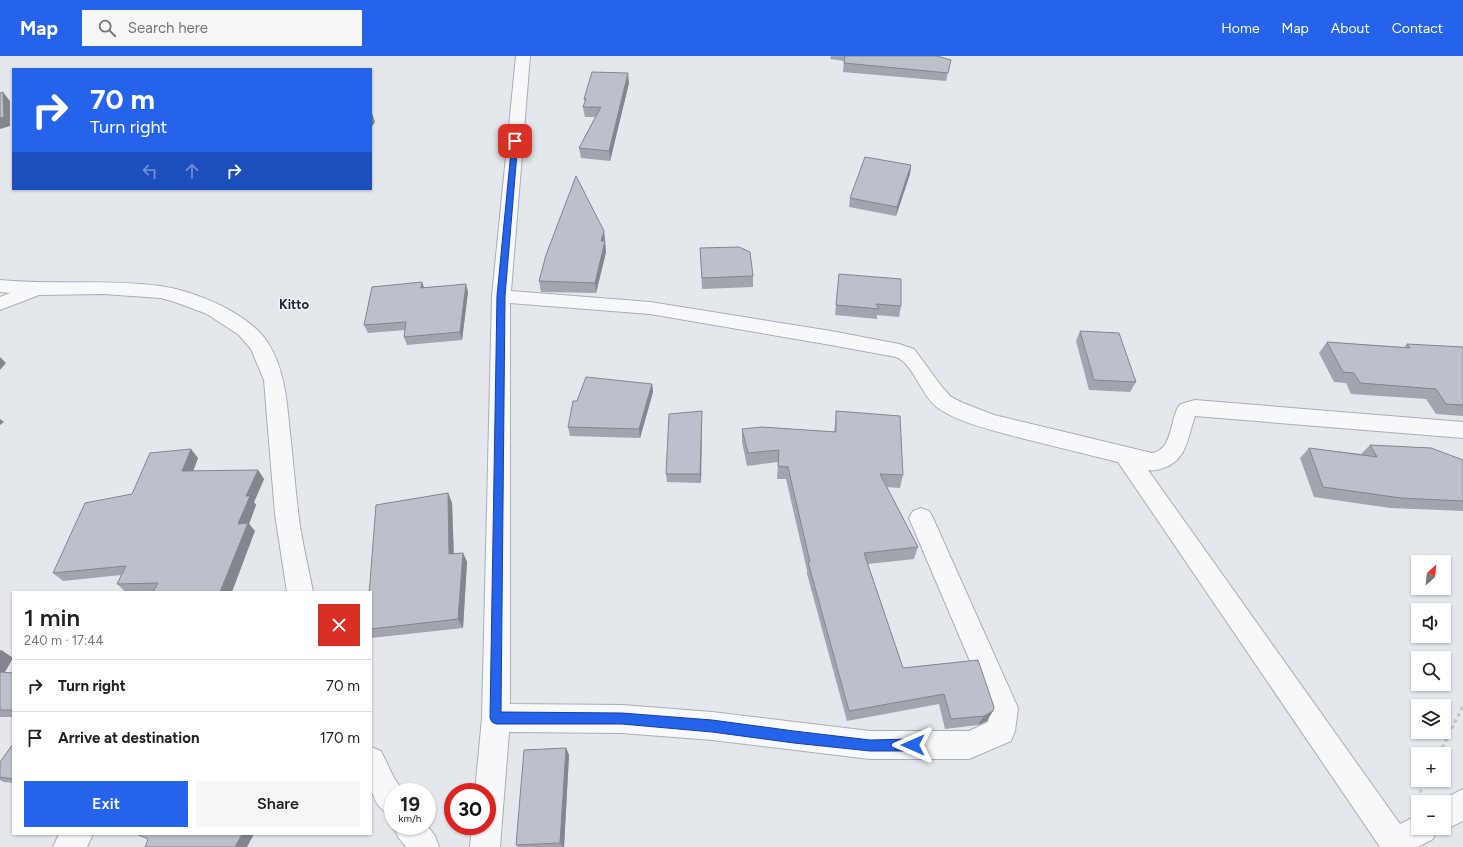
<!DOCTYPE html>
<html lang="en">
<head>
<meta charset="utf-8">
<style>
  body { margin:0; font-family:Figtree,sans-serif; background:#f6f6f6; color:#222; height:100vh; display:flex; flex-direction:column; font-size:15px; white-space:nowrap }
  * { box-sizing:border-box; margin:0 }
  p { font-size:13px; color:#767676 }
  .icon { flex:none; width:22px; height:22px; fill:none; stroke:currentColor; stroke-width:2; stroke-linecap:round; stroke-linejoin:round }
  .map { position:relative; flex:1; overflow:hidden }
  .drawer { position:absolute; left:12px; top:535px; width:360px; height:244px; display:flex; flex-direction:column; background:#fff; border-radius:0px; box-shadow:0 1px 3px #0004 }
  .drawer>* { flex:none }
  .banner { position:absolute; left:12px; top:12px; width:360px; height:122px; border-radius:0px; box-shadow:0 1px 3px #0004; background:#2563eb; color:#fff; overflow:hidden }
  .needle { width:26px; rotate:27deg }
  .buttons { position:absolute; left:1411px; top:499px; display:grid; gap:8px }
  .buttons a { display:grid; place-items:center; width:40px; height:40px; border-radius:0px; background:#fff; box-shadow:0 1px 3px #0004; font-size:20px }
  .speed { position:absolute; left:384px; top:727px; display:flex; gap:8px; font-size:20px; font-weight:700; text-align:center }
  .speed>* { display:grid; place-content:center; width:52px; height:52px; border-radius:50%; background:#fff; box-shadow:0 1px 3px #0004; line-height:1 }
  .speed small { font-size:10px; font-weight:400 }
  .speed .limit { border:6px solid #d22; background:#fff; color:#111 }
  .pin { position:absolute; display:grid; place-items:center; width:34px; height:34px; color:#fff; margin:-17px; border-radius:8px; box-shadow:0 2px 6px #0006 }
  .me { position:absolute; width:44px; margin:-22px; rotate:270deg; stroke-linejoin:round; filter:drop-shadow(0 0 3px #0008) }
  .turn { display:flex; align-items:center; gap:14px; height:84px; padding:0 12px; font-size:18px }
  .turn .icon { width:52px; height:52px; stroke-width:2.5 }
  .turn b { display:block; font-size:28px; line-height:34px }
  .lanes { display:flex; align-items:center; height:38px; padding:0 12px; background:#0003; justify-content:center; gap:20px; direction:ltr }
  .lanes .off { opacity:.35 }
  .round { display:grid; place-items:center; flex:none; width:42px; height:42px; border-radius:0px; background:#f6f6f6 }
  .overview { display:flex; align-items:center; justify-content:space-between; height:68px; padding:0 12px }
  h1 { font-size:24px; font-weight:600; line-height:30px }
  .cta { display:flex; gap:8px; margin-top:auto; padding:8px 12px }
  .cta a { flex:1; height:46px; border-radius:0px; background:#2563eb; color:#fff; font-size:16px; font-weight:600; line-height:46px; text-align:center }
  .cta a+a { background:#f6f6f6; color:#222 }
  ul { padding:0; list-style:none }
  li { display:flex; align-items:center; gap:12px; height:52px; padding:0 12px; border-top:1px solid #e0e0e0 }
  li div { flex:1 }
  li b { display:block; font-size:15px }
  li em { font-style:normal }
  header { display:flex; align-items:center; gap:24px; box-sizing:border-box; height:56px; padding:0 20px; background:#2563eb; color:#fff }
  header strong { font-size:19px }
  nav { display:flex; gap:22px; margin-inline-start:auto; font-size:14px }
  .search { width:280px; height:36px; background:#f6f6f6; display:flex; align-items:center; gap:10px; box-sizing:border-box; padding:0 14px; border-radius:0px; color:#767676; font-size:15px }
  .map>svg:first-child { display:block }
</style>
</head>
<body>
<header>
<strong>Map</strong>
<div class="search"><svg class="icon" aria-label="search" viewBox="0 0 24 24"><circle cx="10" cy="10" r="6"/><path d="M15 15l6 6"/></svg>Search here</div>
<nav><a>Home</a><a>Map</a><a>About</a><a>Contact</a></nav>
</header>
<div class="map">
<svg width="1463" height="791" viewBox="0 0 1463 791">
  <rect width="100%" height="100%" fill="#e4e7ec"/>
  <g fill="none" stroke-linecap="round" stroke-linejoin="round">
    <defs>
      <g id="minor">
        <path d="M516,0H530L511,235L650,246L831,275L899,288L914,293L942,331L951,341L963,347L994,359L1152,397C1172,394 1170,366 1178,351L1181,348L1195,344L1463,366V382L1195,360C1188,380 1187,405 1163,412C1158,414 1153,415 1148,414L1400,768L1418,759V772H1437L1433,783L1418,791H1380L1118,406C1085,398 1053,390 1021,382C995,375 959,367 938,352C921,340 914,308 896,301L831,289L650,258L510,247V648L622,649L712,656L870,675H969L988,666L990,652L909,462L913,455L921,452L929,455L933,462L1018,652L1015,675L1011,685L969,703H870L712,684L622,677L509,676L500,791H470L472,770H487V736H475L482,662L492,240Z"/>
        <path d="M0,224C53,229 107,223 160,230C195,235 249,257 268,287C285,314 287,346 290,377C293,403 295,429 298,455C301,482 308,509 313,536H287L275,458L264,324L251,293L239,279L207,258L175,246L161,242L103,238L39,239L0,254V241L10,237L0,236Z"/>
        <path d="M371,691L381,695L394,722L404,736H393V760C364,748 371,717 371,691Z"/>
        <polygon points="1463,733 1463,765 1444,774 1439,772 1444,772 1444,746 1438,746"/>
        <polygon points="427,769 435,780 439,791 406,791 398,781 394,770"/>
        <polygon points="59,778 93,778 87,791 53,791"/>
      </g>
    </defs>
    <!-- minor casing -->
    <use href="#minor" stroke="#a9aeb7" stroke-width="2"/>
    <!-- path -->
    <g stroke="#c2c5cb" stroke-width="3" stroke-dasharray="3.5 3.5" stroke-linecap="butt">
      <polyline points="1439,698 1463,650"/>
      <polyline points="1417,743 1426,724"/>
    </g>
    <!-- minor -->
    <use href="#minor" fill="#f7f8fa" fill-rule="evenodd"/>
  </g>
  <!-- wall -->
  <g fill="#a1a5ae">
    <polygon points="831,0 937,0 951,4 946,25 843,16 844,5 830,3"/>
    <polygon points="629,27 610,105 581,102 579,92 595,61 585,61 583,51 585,46 584,43"/>
    <polygon points="911,109 910,118 896,160 849,151 850,142"/>
    <polygon points="604,175 606,196 596,237 541,236 539,225"/>
    <polygon points="700,192 753,220 753,231 702,233"/>
    <polygon points="839,218 901,250 899,261 877,259 877,263 835,259"/>
    <polygon points="424,231 468,236 462,284 407,289 404,281 405,274 368,277 364,269"/>
    <polygon points="1080,275 1136,326 1130,336 1089,334 1076,285"/>
    <polygon points="1327,286 1404,291 1407,288 1463,291 1463,360 1436,358 1426,343 1351,338 1346,327 1334,326 1319,297"/>
    <polygon points="652,328 653,336 640,382 570,380 568,371 577,345"/>
    <polygon points="702,355 701,427 667,426 666,418"/>
    <polygon points="836,355 903,419 900,432 887,431 918,491 914,503 868,508 903,612 978,604 987,665 978,669 945,673 939,648 847,665 807,518 807,514 786,423 777,423 778,406 747,410 742,386 742,373 834,376 835,368"/>
    <polygon points="1370,389 1463,404 1463,455 1390,452 1314,441 1300,402 1309,392 1361,398"/>
    <polygon points="198,402 193,415 258,414 264,423 254,446 256,449 249,468 255,475 154,535 126,536 117,528 121,519 63,525 53,517"/>
    <polygon points="448,437 452,447 454,498 463,497 467,506 463,572 371,582 371,536"/>
    <polygon points="0,594 1,594 13,602 4,616 13,617 13,661 0,661"/>
    <polygon points="13,688 13,727 4,726 0,724 0,706"/>
    <polygon points="566,692 569,699 564,791 518,791 516,789"/>
  </g>
  <!-- shaded-wall -->
  <g fill="#83868d">
    <polygon points="628,17 629,27 610,105 609,95"/>
    <polygon points="3,36 10,45 10,70 0,73 0,62"/>
    <polygon points="372,57 375,66 371,72 371,58"/>
    <polygon points="911,109 910,118 896,160 897,151"/>
    <polygon points="604,175 606,196 596,237 595,227 601,185"/>
    <polygon points="422,226 425,234 421,232"/>
    <polygon points="466,228 468,236 462,284 460,276"/>
    <polygon points="0,301 6,307 0,314"/>
    <polygon points="652,328 653,336 640,382 639,373"/>
    <polygon points="702,355 702,364 701,427 700,418"/>
    <polygon points="0,363 4,366 0,369"/>
    <polygon points="191,393 198,402 190,424 182,415"/>
    <polygon points="258,414 264,423 254,446 256,449 249,468 255,475 232,536 220,536 238,468 246,440"/>
    <polygon points="448,437 452,447 454,508 449,498"/>
    <polygon points="463,497 467,506 463,572 458,563"/>
    <polygon points="1,594 13,602 1,623 0,622 0,596"/>
    <polygon points="993,655 987,665 978,669 984,660"/>
    <polygon points="566,692 569,699 564,791 563,791 560,787"/>
    <polygon points="242,778 254,778 247,791 235,791"/>
  </g>
  <!-- building -->
  <g fill="#bbc0ca" stroke="#83868d">
    <polygon points="845,0 937,0 951,4 948,17 844,7"/>
    <polygon points="592,16 628,17 609,95 579,92 601,51 583,51 586,43 584,43"/>
    <polygon points="3,36 4,61 0,62 0,37"/>
    <polygon points="865,101 911,109 897,151 850,142"/>
    <polygon points="576,120 604,175 601,185 605,185 595,227 539,225 546,199"/>
    <polygon points="739,191 750,196 753,220 702,222 700,192"/>
    <polygon points="839,218 901,223 901,250 876,248 879,253 836,249"/>
    <polygon points="422,226 421,232 466,228 460,276 404,281 406,266 364,269 372,231"/>
    <polygon points="1080,275 1119,277 1136,326 1094,324"/>
    <polygon points="1327,286 1410,292 1407,288 1463,291 1463,349 1446,348 1436,333 1360,327 1354,317 1343,316"/>
    <polygon points="586,321 652,328 639,373 568,371 573,345 577,345"/>
    <polygon points="702,355 700,418 666,418 669,358"/>
    <polygon points="836,355 900,360 903,419 880,418 918,491 864,497 903,612 978,604 994,651 993,655 984,660 951,663 944,638 849,655 808,506 810,506 788,411 778,410 779,394 748,397 742,373 762,371 836,376"/>
    <polygon points="1370,389 1431,392 1463,404 1463,445 1401,442 1323,431 1309,392 1377,401"/>
    <polygon points="191,393 182,415 258,414 246,440 250,440 238,468 248,467 220,536 153,536 158,527 117,528 126,510 53,517 85,447 132,438 150,397"/>
    <polygon points="448,437 449,498 463,497 458,563 371,573 371,536 369,536 370,526 376,449"/>
    <polygon points="0,616 13,617 13,654 0,654"/>
    <polygon points="13,688 13,723 0,721 0,706"/>
    <polygon points="566,692 560,787 516,789 524,694"/>
    <polygon points="136,778 242,778 235,791 145,791 148,783"/>
  </g>
  <!-- route -->
  <polygon fill="#2563eb" stroke="#184099" points="515,83 518,85 505,240 501,656 622,657 712,664 794,675 870,684 913,683 917,685 919,689 917,693 913,695 870,695 794,687 712,676 622,668 496,668 492,666 490,662 497,240 512,85"/>
  <g text-anchor="middle" dominant-baseline="central" stroke-width="3" stroke-linejoin="round" paint-order="stroke">
    <!-- quarter labels -->
    <g font-size="13" font-weight="bold" fill="#1d2536" stroke="#f4f6f9">
      <text x="294" y="248">Kitto</text>
    </g>
  </g>
</svg>
<div class="buttons">
<a><svg class="needle" viewBox="-14 -14 28 28"><path d="M0-13l5 13h-10z" fill="#e53935"/><path d="M0 13l5-13h-10z" fill="#767676"/></svg></a>
<a><svg class="icon" aria-label="sound" viewBox="0 0 24 24"><path d="M4 9h4l5-4v14l-5-4H4zM17 9q2 3 0 6"/></svg></a>
<a><svg class="icon" aria-label="search" viewBox="0 0 24 24"><circle cx="10" cy="10" r="6"/><path d="M15 15l6 6"/></svg></a>
<a><svg class="icon" aria-label="layers" viewBox="0 0 24 24"><path d="M12 4l9 5-9 5-9-5zM3 14l9 5 9-5"/></svg></a>
<a>+</a>
<a>−</a>
</div>
<div class="speed"><div>19<small>km/h</small></div><div class="limit">30</div></div>
<div class="pin" style="left:515px;top:85px;background:#d93025"><svg class="icon" aria-label="arrive" viewBox="0 0 24 24"><path d="M6 21V4h12l-3 4 3 4H6"/></svg></div>
<svg class="me" style="left:913px;top:689px" viewBox="-20 -20 40 40"><path d="M0-17L14 15 0 8-14 15z" fill="#2563eb" stroke="#fff" stroke-width="4"/></svg>
<div class="banner">
<div class="turn"><svg class="icon" aria-label="right" viewBox="0 0 24 24"><path d="M7 20v-9h11M14 6l5 5-5 5"/></svg><div><b>70 m</b>Turn right</div></div>
<div class="lanes"><svg class="icon off" aria-label="left" viewBox="0 0 24 24"><path d="M17 20v-9H6M10 6l-5 5 5 5"/></svg><svg class="icon off" aria-label="ahead" viewBox="0 0 24 24"><path d="M12 20V5M6 11l6-6 6 6"/></svg><svg class="icon" aria-label="right" viewBox="0 0 24 24"><path d="M7 20v-9h11M14 6l5 5-5 5"/></svg></div>
</div>
<section class="drawer">
<div class="overview"><div><h1>1 min</h1><p>240 m · 17:44</p></div><a class="round" style="background:#d93025;color:#fff"><svg class="icon" aria-label="close" viewBox="0 0 24 24"><path d="M6 6l12 12M18 6L6 18"/></svg></a></div>
<ul>
<li><svg class="icon" aria-label="right" viewBox="0 0 24 24"><path d="M7 20v-9h11M14 6l5 5-5 5"/></svg><div><b>Turn right</b></div><em>70 m</em></li>
<li><svg class="icon" aria-label="arrive" viewBox="0 0 24 24"><path d="M6 21V4h12l-3 4 3 4H6"/></svg><div><b>Arrive at destination</b></div><em>170 m</em></li>
</ul>
<div class="cta"><a>Exit</a><a>Share</a></div>
</section>
</div>
</body>
</html>
